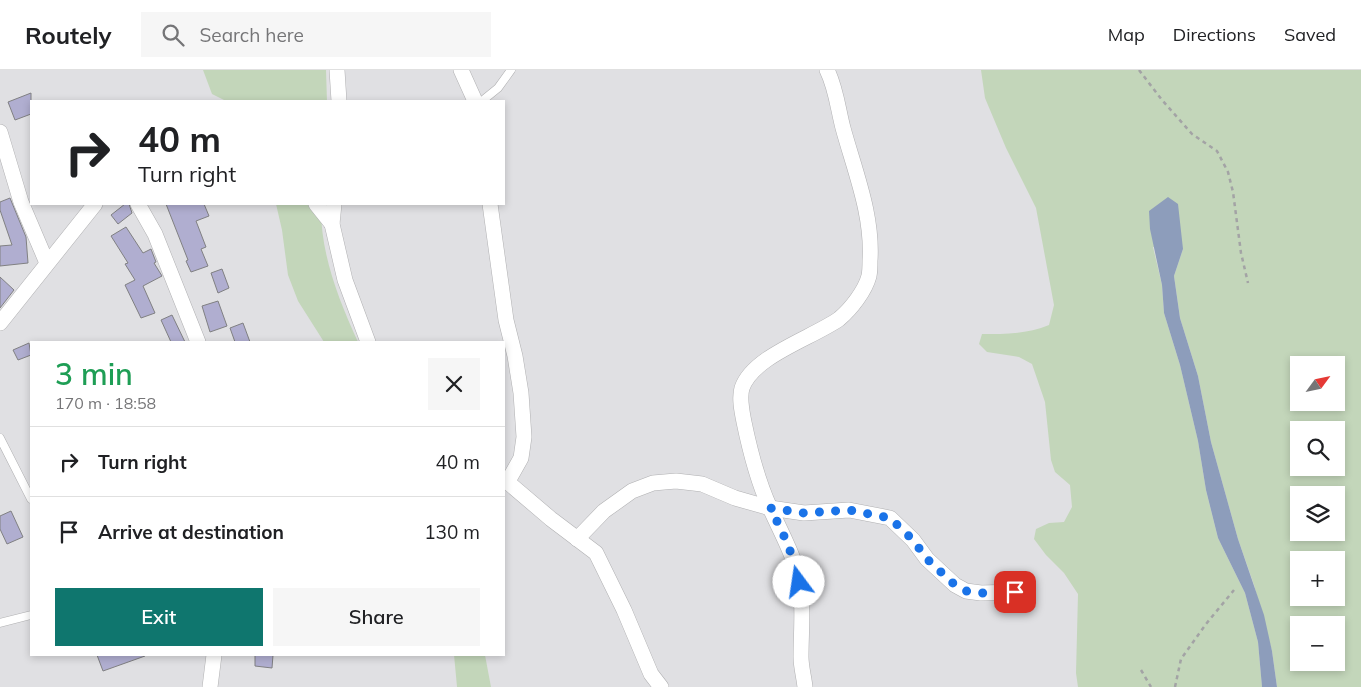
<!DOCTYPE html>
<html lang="en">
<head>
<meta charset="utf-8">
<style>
  body { margin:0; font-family:Mulish,sans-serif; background:#f6f6f6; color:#202124; height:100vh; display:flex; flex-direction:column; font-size:19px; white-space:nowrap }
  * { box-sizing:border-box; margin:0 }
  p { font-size:16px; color:#757577 }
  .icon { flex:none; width:28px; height:28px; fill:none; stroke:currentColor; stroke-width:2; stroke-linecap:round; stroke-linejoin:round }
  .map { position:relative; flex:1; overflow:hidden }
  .details { position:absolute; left:30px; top:271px; width:475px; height:315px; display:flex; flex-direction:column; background:#fff; border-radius:0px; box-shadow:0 2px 8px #0003 }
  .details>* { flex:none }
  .banner { position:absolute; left:30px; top:30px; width:475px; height:105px; border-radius:0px; box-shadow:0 2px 8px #0003; background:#fff; color:#202124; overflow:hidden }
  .needle { width:32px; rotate:57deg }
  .buttons { position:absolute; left:1290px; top:286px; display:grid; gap:10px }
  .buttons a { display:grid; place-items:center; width:55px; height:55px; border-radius:0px; background:#fff; box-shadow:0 2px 8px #0003; font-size:25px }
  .pin { position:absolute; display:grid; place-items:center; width:42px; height:42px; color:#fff; margin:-21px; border-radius:10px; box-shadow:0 2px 8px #0006 }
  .me { position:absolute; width:55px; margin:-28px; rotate:346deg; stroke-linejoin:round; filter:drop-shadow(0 0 4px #0008) }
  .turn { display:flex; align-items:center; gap:18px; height:105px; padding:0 25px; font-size:22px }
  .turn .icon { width:65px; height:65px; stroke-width:2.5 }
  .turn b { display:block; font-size:35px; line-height:42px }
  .round { display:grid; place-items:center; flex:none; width:52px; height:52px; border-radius:0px; background:#f6f6f6 }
  .summary { display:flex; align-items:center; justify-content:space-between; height:85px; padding:0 25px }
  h1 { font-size:30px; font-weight:600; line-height:38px; color:#1e9e55 }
  .cta { display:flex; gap:10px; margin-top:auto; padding:10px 25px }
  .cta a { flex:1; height:58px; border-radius:0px; background:#0f766e; color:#fff; font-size:20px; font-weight:600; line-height:58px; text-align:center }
  .cta a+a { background:#f6f6f6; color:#202124 }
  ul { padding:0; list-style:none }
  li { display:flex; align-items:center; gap:15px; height:70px; padding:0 25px; border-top:1px solid #e0e0e0 }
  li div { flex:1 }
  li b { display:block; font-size:19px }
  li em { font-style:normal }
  header { display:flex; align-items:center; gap:30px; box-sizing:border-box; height:70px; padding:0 25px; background:#fff; border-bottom:1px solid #e0e0e0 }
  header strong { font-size:24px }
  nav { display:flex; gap:28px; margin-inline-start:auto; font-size:18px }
  .search { width:350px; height:45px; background:#f6f6f6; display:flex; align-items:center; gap:12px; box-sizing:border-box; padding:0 18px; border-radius:0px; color:#757577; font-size:19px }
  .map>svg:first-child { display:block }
</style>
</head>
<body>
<header>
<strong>Routely</strong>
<div class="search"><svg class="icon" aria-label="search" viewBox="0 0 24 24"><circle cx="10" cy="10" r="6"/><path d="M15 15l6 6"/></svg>Search here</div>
<nav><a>Map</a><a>Directions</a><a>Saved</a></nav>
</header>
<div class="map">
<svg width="1361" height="617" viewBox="0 0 1361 617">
  <rect width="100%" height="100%" fill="#e0e0e3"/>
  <!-- green -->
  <g fill="#c3d6ba" fill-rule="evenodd">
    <polygon points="203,0 326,0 327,31 226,31 212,24"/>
    <path d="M981,0H1361V617H1277L1272,581L1254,515L1238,469L1211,372L1198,306L1180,248L1174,206L1183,179L1153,177L1162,215L1164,243L1180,295L1198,371L1206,420L1218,468L1245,523L1258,572L1262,617H1078L1076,603L1078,524L1064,503L1046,485L1034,469L1036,459L1049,453L1064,452L1072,437L1070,415L1055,402L1051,390L1045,332L1032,294L1019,287L987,282L979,274L982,264C1005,264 1028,264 1049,255L1054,235L1036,138L1006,78L985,28ZM1299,295H1336V332H1299ZM1299,360H1336V398H1299ZM1299,425H1336V462H1299ZM1299,490H1336V528H1299ZM1299,555H1336V592H1299Z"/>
    <path d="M276,134H321C320,183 338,228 358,272H324L298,231L288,205L282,160Z"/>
    <polygon points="454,585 485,585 491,617 457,617"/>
  </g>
  <!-- water -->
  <polygon fill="#8d9dbb" points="1168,127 1178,134 1183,179 1174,206 1180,248 1198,306 1211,372 1238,469 1264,545 1272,581 1277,617 1262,617 1258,572 1245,523 1218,468 1206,420 1198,371 1180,295 1164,243 1162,215 1150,159 1149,141"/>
  <!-- building -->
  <g fill="#b0aed0" stroke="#808082">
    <polygon points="31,23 31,44 15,50 8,32"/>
    <polygon points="10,128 26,167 28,193 0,196 0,176 12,175 0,140 0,132"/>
    <polygon points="125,134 129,134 132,143 118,154 111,145"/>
    <polygon points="166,134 204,134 209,146 196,151 206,177 201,179 208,196 191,202 186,191 188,190"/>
    <polygon points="126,157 143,183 151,179 156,192 154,193 162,206 143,216 155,243 141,248 125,215 135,210 125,194 128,193 111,166"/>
    <polygon points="222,199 229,218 218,223 211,203"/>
    <polygon points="0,207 14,220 0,238"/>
    <polygon points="218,231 227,256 210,262 202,236"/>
    <polygon points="172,245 185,272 171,272 161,250"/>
    <polygon points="243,253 250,272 235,272 230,258"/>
    <polygon points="29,273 31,285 18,290 13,280"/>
    <polygon points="11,441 23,467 7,474 0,459 0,446"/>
    <polygon points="97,585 144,585 145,586 103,601"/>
    <polygon points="255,585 273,585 272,598 255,596"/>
  </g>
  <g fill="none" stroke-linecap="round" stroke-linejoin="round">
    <defs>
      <g id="lane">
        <polyline points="482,31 498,18 511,0"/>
        <polyline points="0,368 31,429"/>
        <polyline points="0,553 31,545"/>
      </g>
      <g id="street">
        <polyline points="337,0 339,31"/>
        <polyline points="461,0 475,31"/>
        <polyline points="0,62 21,132 47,193"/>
        <polyline points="138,134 155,164 198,272"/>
        <polyline points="316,134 332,154"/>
        <polyline points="334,134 332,154 345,210 368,272"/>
        <polyline points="490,134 506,250 515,286 521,323 524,367 521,388 508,411"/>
        <polyline points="0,253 95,134"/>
        <polyline points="504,409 551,449 596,483 624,540 651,604 661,617"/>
        <polyline points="577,469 604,441 632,421 653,413 676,411 702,414 735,428 770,438 804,443 849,440 890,448 913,470 927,489 955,515 966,521 981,523 1015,522"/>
        <polyline points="210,617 214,585"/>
        <path d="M805,617C804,607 801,597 801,587C801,557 805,526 796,497C789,476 779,458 770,438C757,410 750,381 744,352C742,342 739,328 742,318C753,286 812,268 839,249C851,239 865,221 869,206C870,201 870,195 870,191C873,145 855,102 843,58C838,39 836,18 827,0"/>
      </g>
    </defs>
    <!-- lane casing -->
    <use href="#lane" stroke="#b0b0b2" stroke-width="9"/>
    <!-- street casing -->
    <use href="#street" stroke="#b0b0b2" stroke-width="16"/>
    <!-- path -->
    <g stroke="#a3a3a5" stroke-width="2.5" stroke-dasharray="4 4" stroke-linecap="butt">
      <polyline points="1139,0 1162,30 1192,64 1217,81 1228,102 1233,122 1241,183 1248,213"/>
      <polyline points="1141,600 1151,617"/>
      <polyline points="1175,617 1181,589 1206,554 1234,520"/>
    </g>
    <!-- lane -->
    <use href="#lane" stroke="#fff" stroke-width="8"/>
    <!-- street -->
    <use href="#street" stroke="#fff" stroke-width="15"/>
  </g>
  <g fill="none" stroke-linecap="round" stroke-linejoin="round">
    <!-- route -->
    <path stroke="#1a73e8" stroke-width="9" stroke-dasharray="0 16.2" d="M799,512C794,486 783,462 770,438L804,443L849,440L890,448L913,470L927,489L955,515L966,521L981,523L1015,522"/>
  </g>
</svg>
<div class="buttons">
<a><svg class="needle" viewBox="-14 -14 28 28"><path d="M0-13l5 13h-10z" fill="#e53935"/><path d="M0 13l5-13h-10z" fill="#757577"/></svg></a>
<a><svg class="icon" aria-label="search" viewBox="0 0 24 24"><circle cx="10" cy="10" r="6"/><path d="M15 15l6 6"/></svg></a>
<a><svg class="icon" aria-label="layers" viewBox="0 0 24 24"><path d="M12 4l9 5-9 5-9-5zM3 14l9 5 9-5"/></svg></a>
<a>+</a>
<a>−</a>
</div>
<div class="pin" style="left:1015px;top:522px;background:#d93025"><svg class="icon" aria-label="arrive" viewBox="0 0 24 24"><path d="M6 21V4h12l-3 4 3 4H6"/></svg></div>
<svg class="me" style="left:799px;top:512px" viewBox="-20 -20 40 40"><circle r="19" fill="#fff"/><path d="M0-13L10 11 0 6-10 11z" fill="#1a73e8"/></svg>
<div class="banner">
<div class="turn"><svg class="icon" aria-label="right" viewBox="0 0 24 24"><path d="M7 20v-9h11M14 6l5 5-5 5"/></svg><div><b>40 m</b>Turn right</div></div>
</div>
<section class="details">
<div class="summary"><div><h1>3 min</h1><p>170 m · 18:58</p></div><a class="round"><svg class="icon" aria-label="close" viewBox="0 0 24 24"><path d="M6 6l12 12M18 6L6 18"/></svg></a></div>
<ul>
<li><svg class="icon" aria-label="right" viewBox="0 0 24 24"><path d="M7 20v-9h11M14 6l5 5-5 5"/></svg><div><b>Turn right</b></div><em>40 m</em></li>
<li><svg class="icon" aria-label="arrive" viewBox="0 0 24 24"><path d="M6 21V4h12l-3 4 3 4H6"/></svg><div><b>Arrive at destination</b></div><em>130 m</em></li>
</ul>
<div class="cta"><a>Exit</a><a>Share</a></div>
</section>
</div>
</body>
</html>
